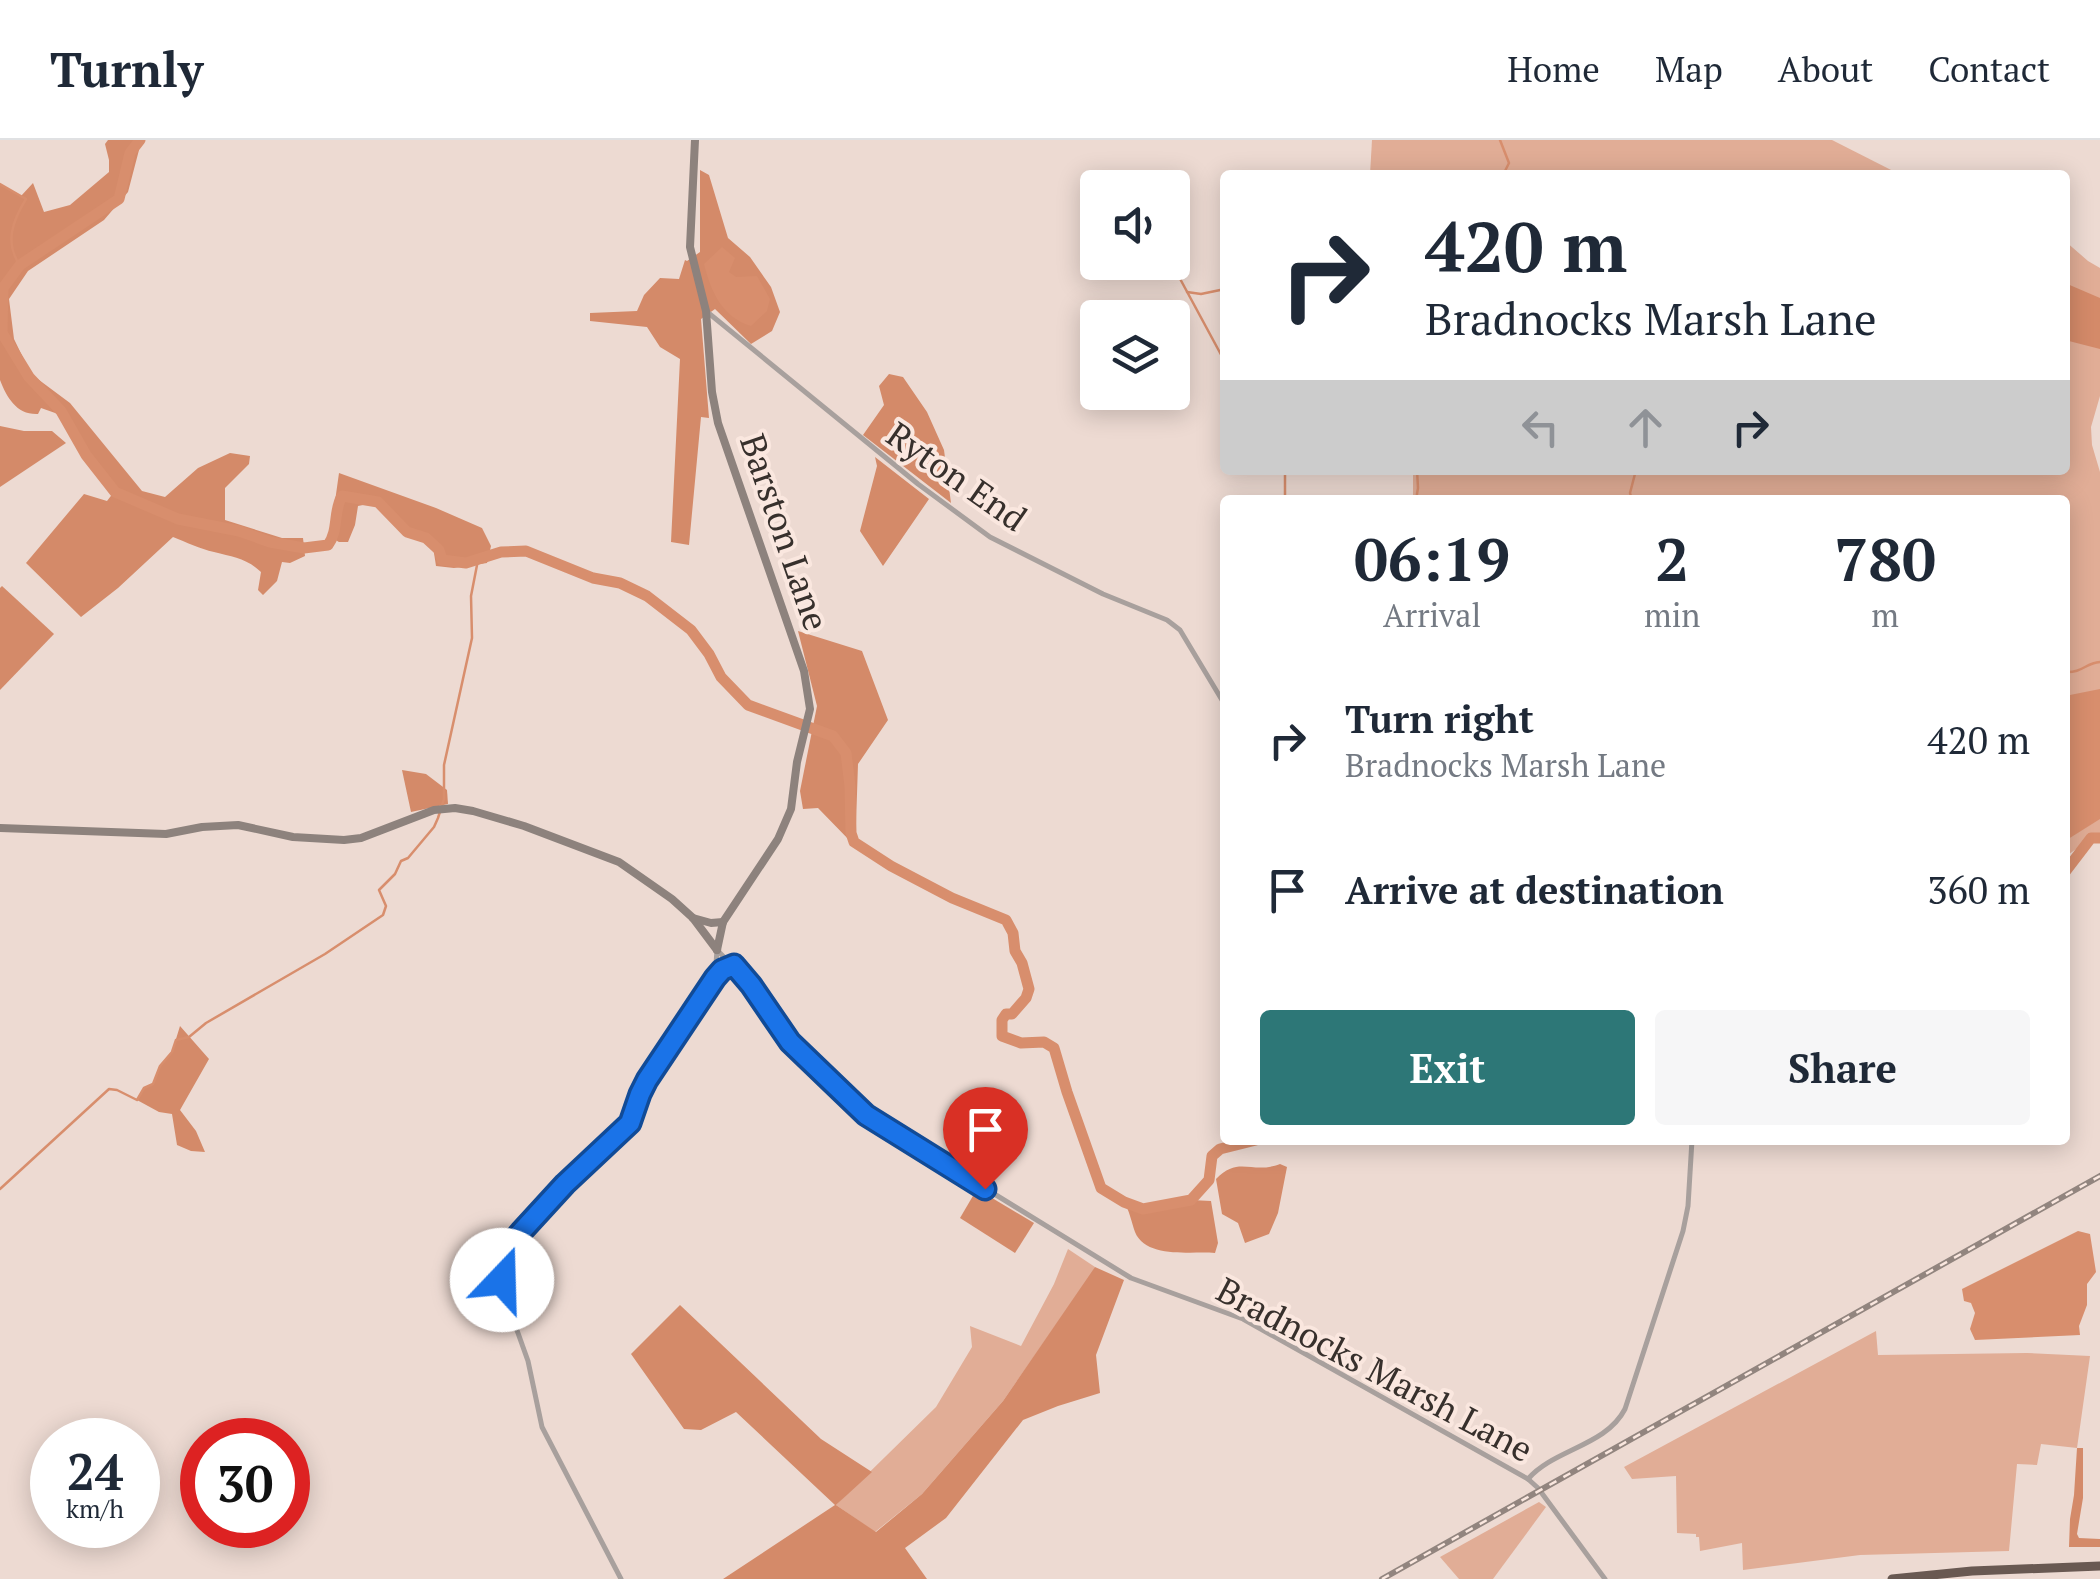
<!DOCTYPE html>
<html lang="en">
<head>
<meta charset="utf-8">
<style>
  body { margin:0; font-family:"PT Serif",serif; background:#f6f6f7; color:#1f2937; height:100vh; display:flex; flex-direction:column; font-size:38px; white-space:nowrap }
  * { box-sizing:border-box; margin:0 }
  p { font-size:32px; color:#747a83 }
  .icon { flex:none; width:55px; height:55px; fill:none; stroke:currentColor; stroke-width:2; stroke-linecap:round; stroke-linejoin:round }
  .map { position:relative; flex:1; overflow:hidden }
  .sheet { position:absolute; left:1220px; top:355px; width:850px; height:650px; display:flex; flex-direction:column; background:#fff; border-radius:10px; box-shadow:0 5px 25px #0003 }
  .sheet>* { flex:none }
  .banner { position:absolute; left:1220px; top:30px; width:850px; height:305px; border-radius:10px; box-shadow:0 5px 25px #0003; background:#fff; color:#1f2937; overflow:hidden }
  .buttons { position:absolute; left:1080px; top:30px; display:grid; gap:20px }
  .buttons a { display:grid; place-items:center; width:110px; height:110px; border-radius:10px; background:#fff; box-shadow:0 5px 25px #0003; font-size:50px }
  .speed { position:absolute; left:30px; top:1278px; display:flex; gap:20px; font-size:50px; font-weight:700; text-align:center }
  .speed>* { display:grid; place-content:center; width:130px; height:130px; border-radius:50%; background:#fff; box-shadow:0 5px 25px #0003; line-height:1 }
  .speed small { font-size:25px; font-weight:400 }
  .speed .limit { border:15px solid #d22; background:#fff; color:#111 }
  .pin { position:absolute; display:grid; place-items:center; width:85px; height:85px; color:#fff; margin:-102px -42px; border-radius:50% 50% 50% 0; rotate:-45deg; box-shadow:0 0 10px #0007 }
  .pin .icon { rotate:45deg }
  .me { position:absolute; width:110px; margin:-55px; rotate:21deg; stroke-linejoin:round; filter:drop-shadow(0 0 8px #0008) }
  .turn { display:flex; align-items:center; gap:35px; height:210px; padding:0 40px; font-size:45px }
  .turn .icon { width:130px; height:130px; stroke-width:2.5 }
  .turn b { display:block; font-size:70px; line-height:85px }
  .lanes { display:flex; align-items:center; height:95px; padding:0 40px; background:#0003; justify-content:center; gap:50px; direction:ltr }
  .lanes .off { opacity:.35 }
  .eta { display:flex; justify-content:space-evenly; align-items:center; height:170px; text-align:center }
  .eta b { font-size:60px; font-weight:700; line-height:70px }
  .cta { display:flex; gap:20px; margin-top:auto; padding:20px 40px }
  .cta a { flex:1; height:115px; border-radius:10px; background:#2d7777; color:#fff; font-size:40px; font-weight:700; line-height:115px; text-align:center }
  .cta a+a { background:#f6f6f7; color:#1f2937 }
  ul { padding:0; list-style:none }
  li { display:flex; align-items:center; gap:30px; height:150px; padding:0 40px }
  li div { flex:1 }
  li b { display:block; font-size:38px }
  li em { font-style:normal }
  header { display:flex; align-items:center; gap:60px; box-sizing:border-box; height:140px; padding:0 50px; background:#fff; border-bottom:2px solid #e0e1e3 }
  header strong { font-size:48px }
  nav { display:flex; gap:55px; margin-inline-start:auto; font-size:35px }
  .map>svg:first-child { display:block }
</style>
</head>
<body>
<header>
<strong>Turnly</strong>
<nav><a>Home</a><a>Map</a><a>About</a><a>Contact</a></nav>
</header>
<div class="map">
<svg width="2100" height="1439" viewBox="0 0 2100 1439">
  <rect width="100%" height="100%" fill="#eddad2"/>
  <!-- green -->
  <g fill="#e1ad96">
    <polygon points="1372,0 1832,0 1901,35 1370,35"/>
    <polygon points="2065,101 2088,121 2100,128 2100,256 2091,287 2092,305 2100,332 2100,698 2090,699 2065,717 2065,360 1413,360 1413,330 2065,330"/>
    <polygon points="1068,1109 1095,1127 1094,1130 1003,1261 922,1354 875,1392 836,1365 936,1267 972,1207 970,1186 1021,1206 1054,1144"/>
    <polygon points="1876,1191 1878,1215 2027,1213 2090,1216 2077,1308 2041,1304 2037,1325 2017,1324 2009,1411 1860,1415 1743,1430 1742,1403 1700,1411 1699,1397 1696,1397 1696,1394 1677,1393 1676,1336 1632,1339 1624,1327"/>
    <polygon points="1539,1362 1546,1367 1493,1439 1459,1439 1440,1417"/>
  </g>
  <!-- forest -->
  <g fill="#d48a69">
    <path d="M108,0H136L139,10L128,52L104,80L28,131L9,159L14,199L31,234L70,263L142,351L165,357L198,328L230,313L250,316L249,324L225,348V380L282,398H303L305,416L290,423L282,422L277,441L263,455L258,450L261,432C246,418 233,417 214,412C200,409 186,402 173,397L118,448L81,477L26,423L84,354L107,361L117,348L58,274L41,268L38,274C17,275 7,258 0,240V44L21,56L33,43L44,72L70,65L109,32V20L105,4Z"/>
    <polygon points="700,30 709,35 728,98 750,117 771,147 780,172 772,191 751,204 715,169 701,179 709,278 701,277 689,405 671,402 680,219 660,207 647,187 590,181 590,173 637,171 644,155 660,138 679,139 685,120 687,121 700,112"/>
    <polygon points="2065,143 2100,158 2100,209 2065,200"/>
    <polygon points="889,234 903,237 927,272 944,310 951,363 863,295 884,265 879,246"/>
    <polygon points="0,286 24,291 52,291 66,303 0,347"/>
    <polygon points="875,317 929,359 883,426 860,391 877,326"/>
    <polygon points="339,333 436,368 482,388 491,406 487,423 454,428 436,426 432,400 419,392 407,392 378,362 358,366 355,385 348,402 339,402 330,397"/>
    <polygon points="2,446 54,494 0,550 0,448"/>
    <polygon points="798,491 862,511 888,580 858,624 856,684 853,704 818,668 803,669 800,651 817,566"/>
    <polygon points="402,630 426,634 447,650 448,664 411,672"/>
    <polygon points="180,886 209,919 180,970 196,991 205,1012 191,1011 177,1005 172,974 159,972 137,960 144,948 153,944 160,926 172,912"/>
    <path d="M1280,1024L1287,1027L1278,1073L1269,1094L1245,1103L1238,1083L1222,1074L1216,1039C1239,1015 1252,1035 1280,1024Z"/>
    <polygon points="977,1049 1034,1083 1015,1113 960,1078"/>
    <path d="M1191,1060L1211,1061L1218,1103L1215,1113C1191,1111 1146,1119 1135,1092C1131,1081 1130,1072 1124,1062L1143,1069Z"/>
    <polygon points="1095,1127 1124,1140 1096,1215 1100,1253 1058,1266 1023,1280 946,1378 905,1408 927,1439 723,1439 835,1365 736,1272 701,1290 684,1289 631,1214 680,1165 821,1299 872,1332 836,1365 876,1392 922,1354 1003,1261"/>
    <polygon points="2077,1308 2083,1308 2083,1358 2077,1394 2079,1398 2100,1399 2100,1407 2069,1407 2070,1379 2074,1355"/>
  </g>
  <!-- water -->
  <g fill="#d88e6d">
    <path d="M722,107L735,118L729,132L736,137L757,136L770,159L767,171L751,186C722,177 711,152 704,124Z"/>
    <polygon points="2100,549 2100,679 2065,701 2065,556"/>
    <polygon points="2078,1091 2090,1094 2096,1132 2087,1144 2087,1165 2079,1186 2080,1195 1975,1200 1970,1189 1975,1173 1971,1163 1964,1161 1962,1149"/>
  </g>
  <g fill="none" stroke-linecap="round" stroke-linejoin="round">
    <!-- stream -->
    <g stroke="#d88e6d" stroke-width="2.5">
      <polyline points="1500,0 1509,23 1503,35"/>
      <path d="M0,44L26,59C13,80 4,103 20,125"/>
      <polyline points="1171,122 1225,222"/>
      <polyline points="1187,152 1201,154 1225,149"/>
      <polyline points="1285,330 1285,360"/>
      <polyline points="1416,360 1418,348 1417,330"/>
      <polyline points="1632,360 1630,353 1636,330"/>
      <path d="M2065,532C2083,533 2085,523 2100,522"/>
      <polyline points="0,1049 109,949 117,950 137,960 144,948 153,944 160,926 172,912 176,900 189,897 206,883 325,814 383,775 386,766 379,750 395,734 401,721 408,718 434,687 438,678 444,659 444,625 472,498 471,456 478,420"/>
    </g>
    <!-- river -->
    <g stroke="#d88e6d" stroke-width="11">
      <path d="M140,0L130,13L119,59L20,125L3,148L2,193L29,237L61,271L86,315L115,352L178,379L239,391L270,402L304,408L328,405C339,390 333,371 342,356L378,362L407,392L426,398L439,410L442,420L466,423L501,412L526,411L593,438L620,443L647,456L691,490L709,514L721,537L748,565L833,596L846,613L850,646L851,693L854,702L891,726L952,758L1006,780L1013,793L1015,811L1022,823L1029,849L1026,858L1012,874H1006L1002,880V896L1021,903L1044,902L1054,908L1067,952L1101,1048L1124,1062L1143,1069L1191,1060L1209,1040L1212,1016L1220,1009L1256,1000"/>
      <polyline points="2065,732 2091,698 2100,698"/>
    </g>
    <!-- street -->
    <g stroke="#a8a09d" stroke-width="5">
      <polyline points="706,171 918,344 990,397 1103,454 1167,480 1180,490 1225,565"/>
      <polyline points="717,810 751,845 790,902 866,975 1131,1138 1243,1179 1528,1339 1538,1348 1605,1439"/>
      <path d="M1528,1339C1554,1309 1606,1306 1625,1269L1683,1091L1688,1066L1692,1000"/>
      <polyline points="621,1439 542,1287 528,1221 504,1154 501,1140 510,1105 555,1054 631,983 640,954 647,939 715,838 717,810"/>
    </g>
    <!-- secondary -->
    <g stroke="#8d827d" stroke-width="8">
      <polyline points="695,0 690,107 706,171 712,252 718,283 804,531 810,569 797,622 791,669 778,699 723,782 717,810"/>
      <polyline points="0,688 166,694 202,687 238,685 293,697 344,700 361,698 434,670 455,668 473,671 524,686 619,722 672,759 693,778 717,810"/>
      <polyline points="693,778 711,783 723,782"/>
    </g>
    <!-- highway -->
    <polyline stroke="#695952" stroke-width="9" points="1892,1439 1972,1431 2100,1426"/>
    <defs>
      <polyline id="rail" points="1382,1439 2100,1036"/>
    </defs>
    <!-- rail casing -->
    <use href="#rail" stroke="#92857f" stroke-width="6"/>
    <!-- rail -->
    <use href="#rail" stroke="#fae7df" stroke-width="2.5" stroke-dasharray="8" stroke-linecap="butt"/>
  </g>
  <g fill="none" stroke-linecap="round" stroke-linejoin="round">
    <defs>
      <polyline id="route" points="502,1140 510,1105 521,1092 565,1044 630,983 640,954 647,940 715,838 722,830 734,825 751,845 790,902 866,975 985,1049"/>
    </defs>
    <!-- route casing -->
    <use href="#route" stroke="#114b97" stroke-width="25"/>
    <!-- route -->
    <use href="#route" stroke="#1a73e8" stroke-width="18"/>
  </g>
  <g text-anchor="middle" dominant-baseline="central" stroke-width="8" stroke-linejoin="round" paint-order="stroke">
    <!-- street labels -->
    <g font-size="35" fill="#37302c" stroke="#fae7df">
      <text transform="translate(957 336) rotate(35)">Ryton End</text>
      <text transform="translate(785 392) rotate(71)">Barston Lane</text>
      <text transform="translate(1375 1229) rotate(28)">Bradnocks Marsh Lane</text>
    </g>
  </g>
</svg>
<div class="buttons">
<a><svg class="icon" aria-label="sound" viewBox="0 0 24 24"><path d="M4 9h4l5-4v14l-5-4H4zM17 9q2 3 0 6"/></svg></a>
<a><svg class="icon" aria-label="layers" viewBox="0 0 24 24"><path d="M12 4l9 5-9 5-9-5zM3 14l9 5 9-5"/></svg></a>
</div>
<div class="speed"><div>24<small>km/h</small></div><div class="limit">30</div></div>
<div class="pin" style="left:985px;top:1049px;background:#d93025"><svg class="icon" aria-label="arrive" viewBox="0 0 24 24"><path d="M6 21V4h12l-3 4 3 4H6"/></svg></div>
<svg class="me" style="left:502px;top:1140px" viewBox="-20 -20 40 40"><circle r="19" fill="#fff"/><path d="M0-13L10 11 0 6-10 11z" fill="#1a73e8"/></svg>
<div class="banner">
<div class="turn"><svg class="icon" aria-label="right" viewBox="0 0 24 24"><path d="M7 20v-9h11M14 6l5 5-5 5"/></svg><div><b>420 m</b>Bradnocks Marsh Lane</div></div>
<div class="lanes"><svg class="icon off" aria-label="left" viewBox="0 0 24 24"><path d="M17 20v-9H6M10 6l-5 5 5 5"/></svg><svg class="icon off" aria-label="ahead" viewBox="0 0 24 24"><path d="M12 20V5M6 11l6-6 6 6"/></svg><svg class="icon" aria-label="right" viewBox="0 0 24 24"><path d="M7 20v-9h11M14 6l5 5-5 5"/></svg></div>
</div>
<section class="sheet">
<div class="eta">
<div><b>06:19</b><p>Arrival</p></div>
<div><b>2</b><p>min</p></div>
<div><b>780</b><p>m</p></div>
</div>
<ul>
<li><svg class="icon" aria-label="right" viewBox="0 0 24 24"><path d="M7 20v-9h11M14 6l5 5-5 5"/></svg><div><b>Turn right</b><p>Bradnocks Marsh Lane</p></div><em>420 m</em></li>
<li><svg class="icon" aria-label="arrive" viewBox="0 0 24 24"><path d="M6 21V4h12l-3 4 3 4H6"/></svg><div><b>Arrive at destination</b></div><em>360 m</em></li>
</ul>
<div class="cta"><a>Exit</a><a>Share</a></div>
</section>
</div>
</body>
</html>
